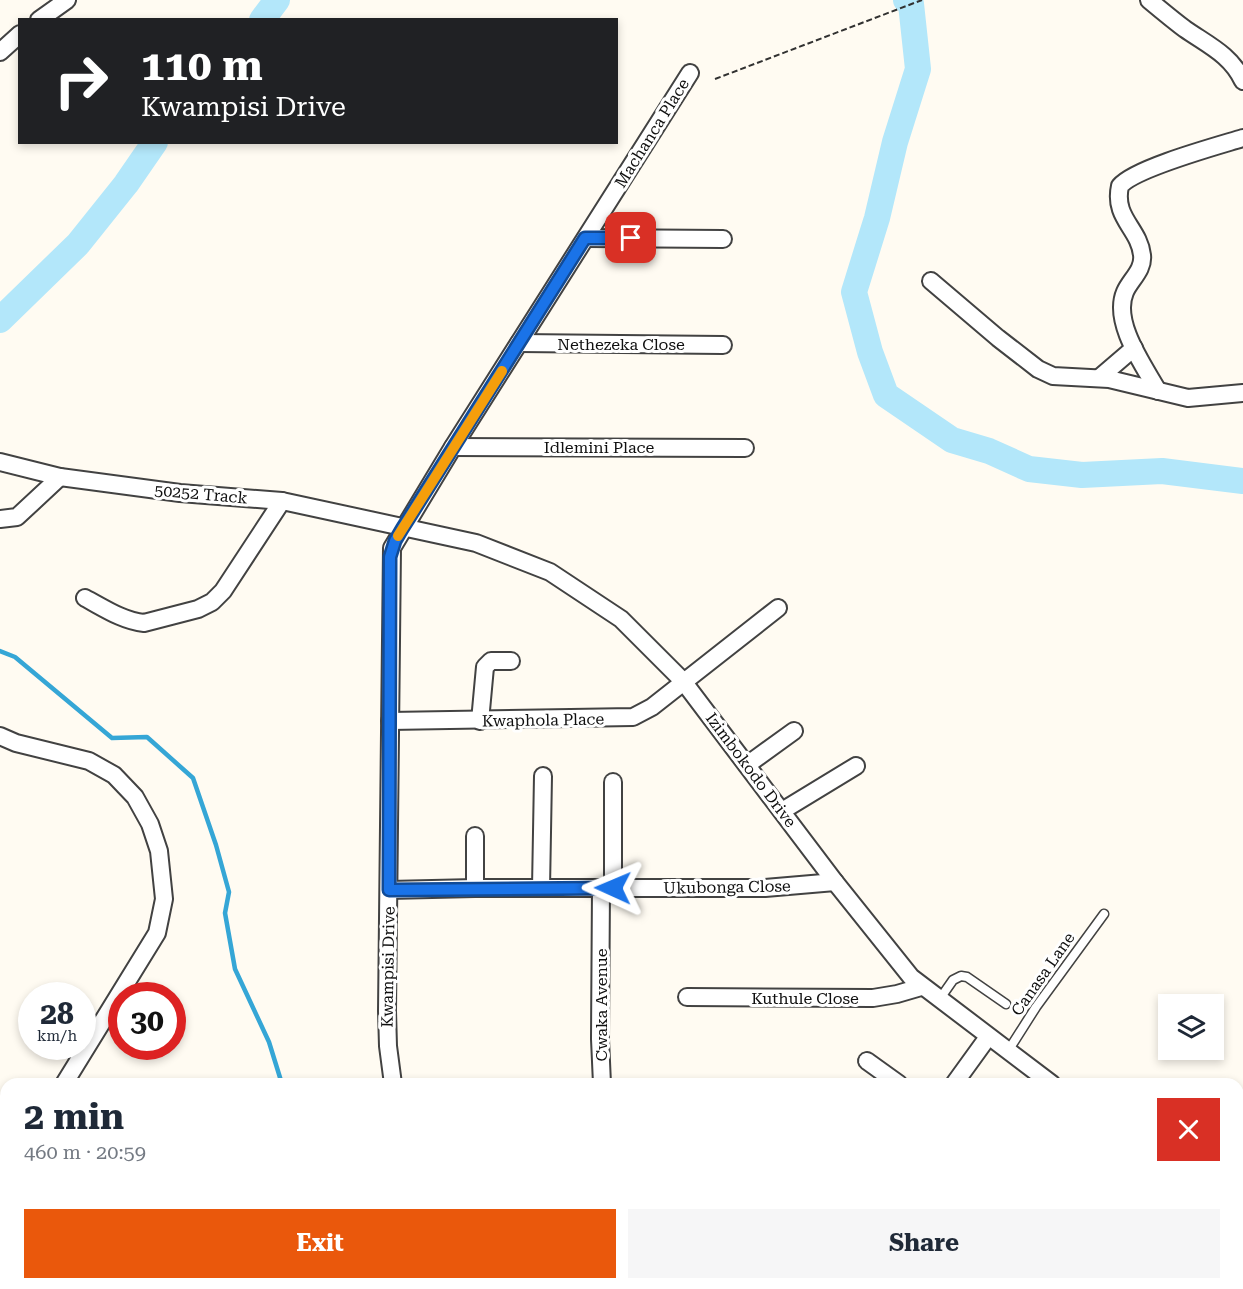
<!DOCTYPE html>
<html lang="en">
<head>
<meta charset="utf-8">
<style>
  body { margin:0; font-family:"Roboto Serif",serif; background:#f6f6f7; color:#1f2937; height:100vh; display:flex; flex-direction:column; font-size:22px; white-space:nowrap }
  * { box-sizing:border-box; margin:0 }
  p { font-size:20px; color:#747a83 }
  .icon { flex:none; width:33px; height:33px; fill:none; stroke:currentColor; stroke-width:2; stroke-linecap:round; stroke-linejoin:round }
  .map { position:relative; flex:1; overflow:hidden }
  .panel { position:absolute; left:0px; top:1078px; width:1244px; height:212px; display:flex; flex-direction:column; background:#fff; border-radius:18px 18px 0 0; box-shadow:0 3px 9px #0003 }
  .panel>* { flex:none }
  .guide { position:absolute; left:18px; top:18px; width:600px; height:126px; border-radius:0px; box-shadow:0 3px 9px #0003; background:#202124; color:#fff; overflow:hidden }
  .fabs { position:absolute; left:1158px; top:994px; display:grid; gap:12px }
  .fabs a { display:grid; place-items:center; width:66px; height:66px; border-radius:0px; background:#fff; box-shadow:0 3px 9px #0003; font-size:30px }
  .speed { position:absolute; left:18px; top:982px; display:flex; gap:12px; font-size:30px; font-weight:700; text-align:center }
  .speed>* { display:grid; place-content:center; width:78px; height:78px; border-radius:50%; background:#fff; box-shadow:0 3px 9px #0003; line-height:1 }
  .speed small { font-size:15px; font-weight:400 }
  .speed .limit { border:9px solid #d22; background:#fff; color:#111 }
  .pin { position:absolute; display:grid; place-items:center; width:51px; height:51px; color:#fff; margin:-26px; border-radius:12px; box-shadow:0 3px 9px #0006 }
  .me { position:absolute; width:66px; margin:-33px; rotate:271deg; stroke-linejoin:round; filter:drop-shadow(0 0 4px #0008) }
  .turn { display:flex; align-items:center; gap:21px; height:126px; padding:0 24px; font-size:27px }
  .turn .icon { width:78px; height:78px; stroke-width:2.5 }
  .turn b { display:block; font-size:42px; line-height:51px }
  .round { display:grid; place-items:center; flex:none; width:63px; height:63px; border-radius:0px; background:#f6f6f7 }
  .head { display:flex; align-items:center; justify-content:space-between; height:102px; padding:0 24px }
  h1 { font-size:36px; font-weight:700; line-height:45px }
  .primary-button { display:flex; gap:12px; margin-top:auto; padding:12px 24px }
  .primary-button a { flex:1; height:69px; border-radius:0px; background:#ea580c; color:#fff; font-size:24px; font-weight:700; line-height:69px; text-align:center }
  .primary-button a+a { background:#f6f6f7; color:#1f2937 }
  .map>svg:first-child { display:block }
</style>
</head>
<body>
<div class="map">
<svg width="1243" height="1289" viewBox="0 0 1243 1289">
  <rect width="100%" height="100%" fill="#fffbf2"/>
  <!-- green -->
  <polygon fill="#d9edb8" points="305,1284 504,1284 505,1289 306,1289"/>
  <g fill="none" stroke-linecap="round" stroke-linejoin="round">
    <!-- stream -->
    <g stroke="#35a6d6" stroke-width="4.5">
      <polyline points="0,651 15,657 112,738 147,737 193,778 216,845 229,892 225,913 235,969 269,1042 282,1084"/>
      <polyline points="387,1284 388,1289"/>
    </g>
    <!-- river -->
    <g stroke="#b3e7fa" stroke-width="26">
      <polyline points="906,0 911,4 918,69 895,142 877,218 854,292 870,352 886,395 952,440 989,451 1029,469 1082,475 1162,471 1243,481"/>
      <polyline points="262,20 277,0"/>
      <polyline points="0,320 78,244 126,184 155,142"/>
    </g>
    <defs>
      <g id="service">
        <polyline points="939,1000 953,980 961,976 967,977 1006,1004"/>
        <polyline points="1008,1051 1036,1007 1104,914"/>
      </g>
      <g id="minor">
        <path d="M1149,0C1161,10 1173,20 1185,29C1208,45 1231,55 1243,81"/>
        <polyline points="39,20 67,0"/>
        <polyline points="0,52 20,34"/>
        <polyline points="586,238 723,239"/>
        <polyline points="931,281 998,338 1038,369 1053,376 1109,379 1188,398 1243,393"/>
        <polyline points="519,343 723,345"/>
        <polyline points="1099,378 1134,348"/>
        <path d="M1158,391C1144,366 1112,322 1125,292C1130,280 1144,270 1142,255C1139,228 1113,218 1120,186C1135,168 1217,146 1243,138"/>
        <polyline points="453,447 745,448"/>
        <polyline points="0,462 60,477 180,493 282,501 476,543 550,572 621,619 683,681 835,882 911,977 1052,1084"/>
        <polyline points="0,519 17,517 60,477"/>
        <path d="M85,598C104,608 123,621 144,623L198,609L212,602L223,591L282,501"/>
        <polyline points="390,721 633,717 652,707 778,608"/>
        <polyline points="480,721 485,667 491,661 511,661"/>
        <polyline points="0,736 16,743 89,761 114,775 135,797 150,824 159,851 164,899 157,933 64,1084"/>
        <polyline points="747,765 794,731"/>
        <polyline points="782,811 856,766"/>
        <polyline points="475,888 475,836"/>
        <polyline points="541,888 543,776"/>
        <polyline points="601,888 600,1039 602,1084"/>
        <polyline points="613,888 613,782"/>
        <polyline points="389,890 475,888 765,888 835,882"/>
        <polyline points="687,997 873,998 897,994 921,987"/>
        <polyline points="867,1061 899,1084"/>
        <polyline points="393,1084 388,1046 387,1011 392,548 453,447 690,73"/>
        <polyline points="954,1084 988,1037"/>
        <polyline points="0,1185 6,1175"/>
        <polyline points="524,1284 525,1289"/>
        <polyline points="1051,1284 1052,1289"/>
        <polyline points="1180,1284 1181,1289"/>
        <polyline points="229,1289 229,1284"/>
      </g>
    </defs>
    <!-- service casing -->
    <use href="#service" stroke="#424242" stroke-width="11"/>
    <!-- minor casing -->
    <use href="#minor" stroke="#424242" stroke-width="20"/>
    <!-- path -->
    <polyline stroke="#313131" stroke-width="2" stroke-dasharray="6 3" stroke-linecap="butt" points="715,79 922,0"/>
    <!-- service -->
    <use href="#service" stroke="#fff" stroke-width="8"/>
    <!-- minor -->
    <use href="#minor" stroke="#fff" stroke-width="16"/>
  </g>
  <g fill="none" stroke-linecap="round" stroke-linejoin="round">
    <defs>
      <polyline id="route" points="613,888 389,890 390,557 395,541 402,529 585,238 631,238"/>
    </defs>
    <!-- route casing -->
    <use href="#route" stroke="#114b97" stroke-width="15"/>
    <!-- route -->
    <use href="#route" stroke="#1a73e8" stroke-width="10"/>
    <!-- slow -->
    <polyline stroke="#f59e0b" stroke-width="10" points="398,536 502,371"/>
  </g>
  <g text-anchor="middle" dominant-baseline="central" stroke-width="6" stroke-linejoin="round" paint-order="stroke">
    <!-- street labels -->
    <g font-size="16" fill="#0f0f0f" stroke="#fff">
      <text transform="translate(652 133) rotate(-58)">Machanca Place</text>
      <text x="621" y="344">Nethezeka Close</text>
      <text x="599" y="447">Idlemini Place</text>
      <text transform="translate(201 494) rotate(5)">50252 Track</text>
      <text transform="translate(543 720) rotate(-1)">Kwaphola Place</text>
      <text transform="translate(751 770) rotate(53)">Izimbokodo Drive</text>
      <text transform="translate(727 887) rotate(-1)">Ukubonga Close</text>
      <text transform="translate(388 967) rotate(-89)">Kwampisi Drive</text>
      <text transform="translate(1043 974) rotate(-55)">Canasa Lane</text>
      <text x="805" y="998">Kuthule Close</text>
      <text transform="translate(601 1005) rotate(-90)">Cwaka Avenue</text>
    </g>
  </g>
</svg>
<div class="fabs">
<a><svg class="icon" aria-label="layers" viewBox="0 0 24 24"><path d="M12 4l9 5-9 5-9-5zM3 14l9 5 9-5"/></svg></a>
</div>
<div class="speed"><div>28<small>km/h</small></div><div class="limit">30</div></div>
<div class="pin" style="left:631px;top:238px;background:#d93025"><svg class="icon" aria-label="arrive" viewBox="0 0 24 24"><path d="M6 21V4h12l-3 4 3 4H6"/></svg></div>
<svg class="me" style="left:613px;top:888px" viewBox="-20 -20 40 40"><path d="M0-17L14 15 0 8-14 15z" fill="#1a73e8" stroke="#fff" stroke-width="4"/></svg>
<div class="guide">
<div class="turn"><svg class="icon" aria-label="right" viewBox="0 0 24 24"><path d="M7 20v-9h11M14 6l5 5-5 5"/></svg><div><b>110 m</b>Kwampisi Drive</div></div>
</div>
<section class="panel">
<div class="head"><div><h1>2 min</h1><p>460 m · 20:59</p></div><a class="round" style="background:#d93025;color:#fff"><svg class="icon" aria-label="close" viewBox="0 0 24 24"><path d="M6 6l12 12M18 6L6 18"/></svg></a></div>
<div class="primary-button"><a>Exit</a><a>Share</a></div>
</section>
</div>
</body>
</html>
